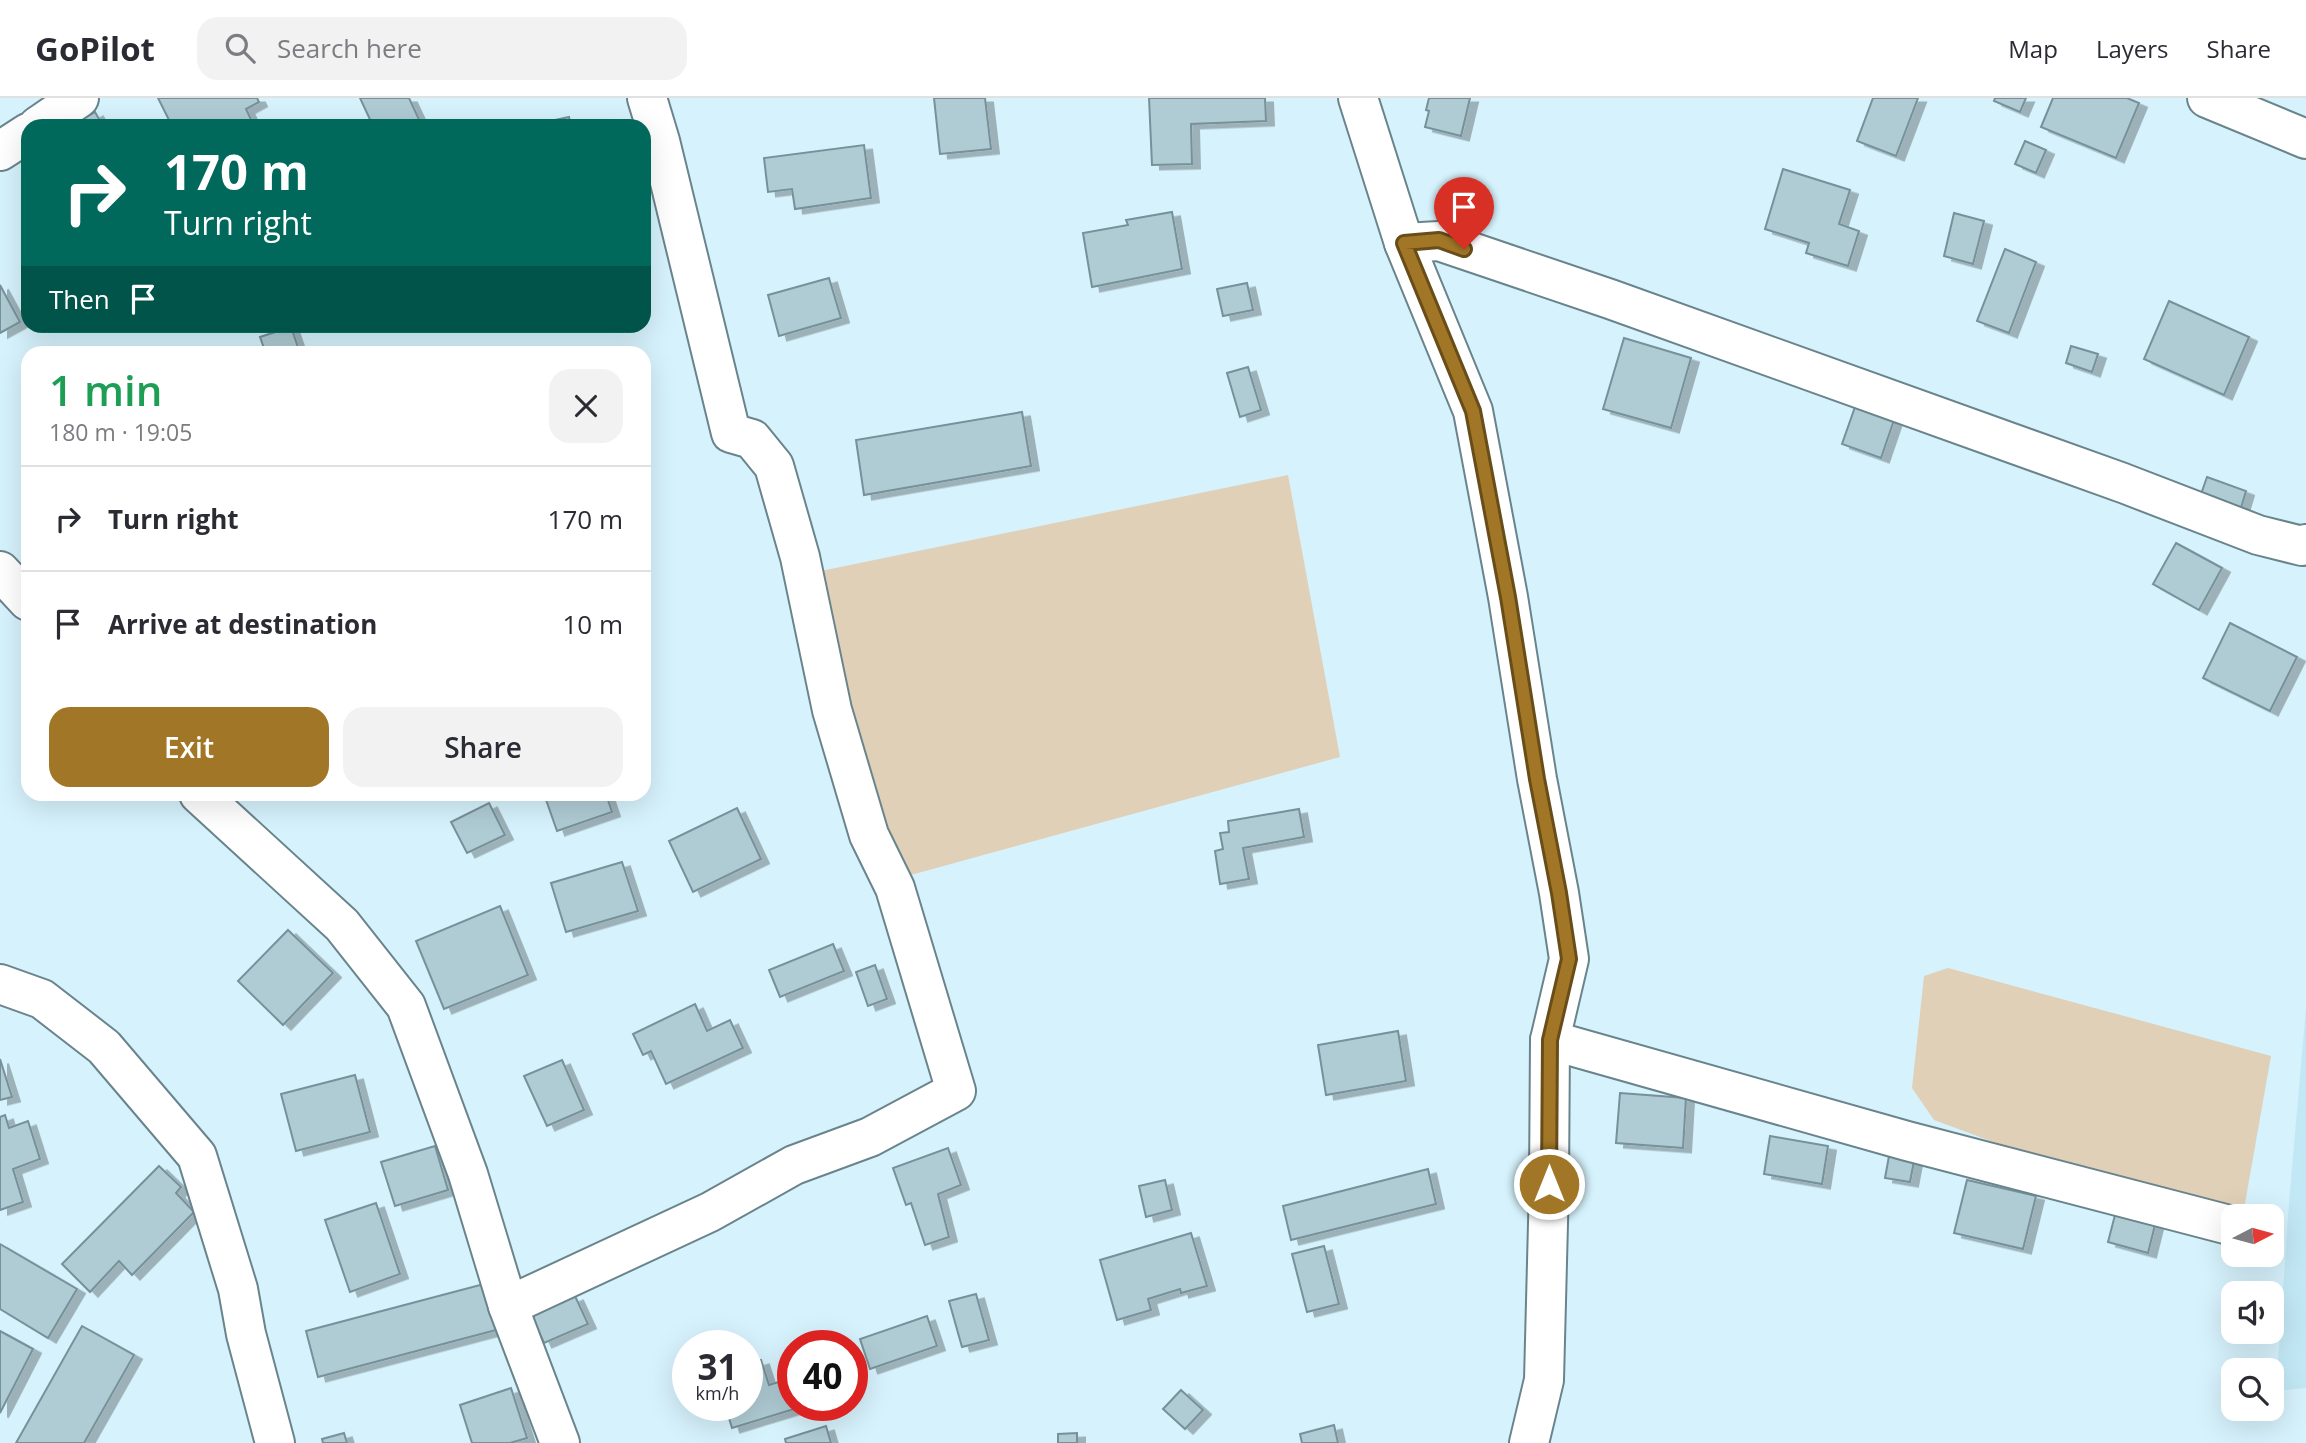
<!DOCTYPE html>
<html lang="en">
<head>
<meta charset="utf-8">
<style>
  body { margin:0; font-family:"Open Sans",sans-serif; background:#f2f2f3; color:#2b2b33; height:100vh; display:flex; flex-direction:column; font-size:26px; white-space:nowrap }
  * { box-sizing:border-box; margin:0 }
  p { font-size:23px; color:#7c7c81 }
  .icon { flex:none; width:38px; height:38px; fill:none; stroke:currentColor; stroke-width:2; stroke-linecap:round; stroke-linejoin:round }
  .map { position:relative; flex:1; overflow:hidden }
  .panel { position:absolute; left:21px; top:248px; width:630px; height:455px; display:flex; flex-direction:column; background:#fff; border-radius:21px; box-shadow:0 7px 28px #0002 }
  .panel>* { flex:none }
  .banner { position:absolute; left:21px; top:21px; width:630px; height:214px; border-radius:21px; box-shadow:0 7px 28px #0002; background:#00695c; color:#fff; overflow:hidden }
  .needle { width:46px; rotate:84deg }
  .fabs { position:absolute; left:2221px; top:1106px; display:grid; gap:14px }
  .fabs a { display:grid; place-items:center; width:63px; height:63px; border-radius:14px; background:#fff; box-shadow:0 7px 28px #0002; font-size:35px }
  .speed { position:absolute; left:672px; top:1232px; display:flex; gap:14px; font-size:35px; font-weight:700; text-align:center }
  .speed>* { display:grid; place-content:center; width:91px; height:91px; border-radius:50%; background:#fff; box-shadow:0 7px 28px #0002; line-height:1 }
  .speed small { font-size:18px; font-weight:400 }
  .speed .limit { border:10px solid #d22; background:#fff; color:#111 }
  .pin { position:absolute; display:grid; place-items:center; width:60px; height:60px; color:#fff; margin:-72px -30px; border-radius:50% 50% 50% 0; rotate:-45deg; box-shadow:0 0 7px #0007 }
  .pin .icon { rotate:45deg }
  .me { position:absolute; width:77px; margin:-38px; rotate:0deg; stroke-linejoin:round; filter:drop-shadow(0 0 5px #0008) }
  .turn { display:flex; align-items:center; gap:24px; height:147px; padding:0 28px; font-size:32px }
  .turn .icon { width:91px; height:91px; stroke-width:2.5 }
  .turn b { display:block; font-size:49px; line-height:60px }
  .then { display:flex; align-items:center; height:66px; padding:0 28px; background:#0003; gap:14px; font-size:26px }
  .round { display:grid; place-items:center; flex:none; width:74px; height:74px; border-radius:21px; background:#f2f2f3 }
  .head { display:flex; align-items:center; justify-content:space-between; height:119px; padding:0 28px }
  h1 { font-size:42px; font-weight:600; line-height:52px; color:#1e9e55 }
  .primary-button { display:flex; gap:14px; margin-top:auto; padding:14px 28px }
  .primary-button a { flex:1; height:80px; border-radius:21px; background:#a17727; color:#fff; font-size:28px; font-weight:600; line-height:80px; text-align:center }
  .primary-button a+a { background:#f2f2f3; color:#2b2b33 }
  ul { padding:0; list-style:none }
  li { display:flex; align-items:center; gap:21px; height:105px; padding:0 28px; border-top:2px solid #e1e1e2 }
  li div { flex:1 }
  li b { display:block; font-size:26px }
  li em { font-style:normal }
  header { display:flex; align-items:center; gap:42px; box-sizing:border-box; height:98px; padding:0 35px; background:#fff; border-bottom:2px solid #e1e1e2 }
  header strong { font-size:33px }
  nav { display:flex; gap:38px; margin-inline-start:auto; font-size:24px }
  .search { width:490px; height:63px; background:#f2f2f3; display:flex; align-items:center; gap:18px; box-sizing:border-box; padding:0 24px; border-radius:21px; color:#7c7c81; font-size:26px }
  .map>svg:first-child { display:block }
</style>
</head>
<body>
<header>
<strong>GoPilot</strong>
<div class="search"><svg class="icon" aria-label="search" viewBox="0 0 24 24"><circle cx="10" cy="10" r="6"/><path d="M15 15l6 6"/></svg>Search here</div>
<nav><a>Map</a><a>Layers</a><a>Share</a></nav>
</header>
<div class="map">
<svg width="2306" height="1345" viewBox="0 0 2306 1345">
  <defs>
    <filter id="shadow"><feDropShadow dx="8" dy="4.5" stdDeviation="0" flood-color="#0004"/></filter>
  </defs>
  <rect width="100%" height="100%" fill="#d6f2fc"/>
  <!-- built -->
  <polygon fill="#c3e8f5" points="2306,910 2306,1290 2276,1293 2289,1104"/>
  <!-- green -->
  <g fill="#e0d0b8">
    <polygon points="1288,377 1340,659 900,780 811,475"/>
    <polygon points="1948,870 2271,958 2244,1111 2058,1068 1934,1022 1912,990 1924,878"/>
  </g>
  <!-- building -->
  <g fill="#afcbd4" stroke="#77919a" stroke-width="2" filter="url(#shadow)">
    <polygon points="158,0 257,0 259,4 246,11 254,28 172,28"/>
    <polygon points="360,0 409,0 422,28 373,28"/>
    <polygon points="934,0 985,0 991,51 940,56"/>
    <polygon points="1149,0 1265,0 1266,23 1191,26 1192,66 1152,67"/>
    <polygon points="1429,0 1470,0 1461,38 1425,29 1429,13 1426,12"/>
    <polygon points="1873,0 1918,0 1896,58 1857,43"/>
    <polygon points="1995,0 2026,0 2020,14 1994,3"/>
    <polygon points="2053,0 2127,0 2139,5 2116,60 2041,29"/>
    <polygon points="95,14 103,28 69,28"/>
    <polygon points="569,19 571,28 536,28 536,26"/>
    <polygon points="2025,43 2046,52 2036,75 2015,66"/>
    <polygon points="864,47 871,100 795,111 792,91 768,94 764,60"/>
    <polygon points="1783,71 1850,92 1839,126 1859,133 1848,168 1806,155 1809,145 1765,131"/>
    <polygon points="1172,114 1182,171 1092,189 1083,135 1128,127 1126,122"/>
    <polygon points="1954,115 1984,123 1973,166 1944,158"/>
    <polygon points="2005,151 2036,164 2009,235 1977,223"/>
    <polygon points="829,180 841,220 779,238 768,197"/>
    <polygon points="1247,185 1253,212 1223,218 1217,191"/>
    <polygon points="0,187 20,224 0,235"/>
    <polygon points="2169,203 2249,239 2224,297 2144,261"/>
    <polygon points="291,229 300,255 266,256 260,239"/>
    <polygon points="1624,240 1691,260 1671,330 1603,311"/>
    <polygon points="2071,248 2098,256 2092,274 2066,265"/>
    <polygon points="1248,269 1261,312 1240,319 1227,275"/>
    <polygon points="1855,309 1894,322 1881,360 1842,346"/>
    <polygon points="1022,314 1031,368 864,397 856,342"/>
    <polygon points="2207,379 2246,393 2240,413 2200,399"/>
    <polygon points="2176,445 2222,470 2199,512 2153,486"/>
    <polygon points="2230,525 2297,559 2270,613 2203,580"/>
    <polygon points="544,696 606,696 612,714 557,733"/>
    <polygon points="489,705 505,737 467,755 451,724"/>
    <polygon points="737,710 761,761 693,794 669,743"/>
    <polygon points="1299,711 1304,739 1243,750 1249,781 1220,786 1215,753 1223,751 1220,735 1229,734 1228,723"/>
    <polygon points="622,764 638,813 566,834 551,785"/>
    <polygon points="500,808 528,877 444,911 416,843"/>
    <polygon points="288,832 333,875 283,927 238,883"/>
    <polygon points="833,846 844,873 780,899 769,872"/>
    <polygon points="875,867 887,901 868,908 856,874"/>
    <polygon points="695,906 707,933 730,922 743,950 666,986 651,953 643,957 633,936"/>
    <polygon points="1398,933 1406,983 1326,997 1318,947"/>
    <polygon points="0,961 12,999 0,1002"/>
    <polygon points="562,962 584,1012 547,1028 524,978"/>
    <polygon points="355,977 370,1034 296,1053 281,996"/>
    <polygon points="1620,995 1686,1000 1683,1050 1616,1045"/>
    <polygon points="5,1017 9,1030 28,1023 40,1061 13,1071 23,1104 0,1112 0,1019"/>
    <polygon points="1770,1038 1828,1048 1822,1086 1764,1076"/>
    <polygon points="435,1048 448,1092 395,1108 381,1064"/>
    <polygon points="948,1050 961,1087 938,1096 949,1139 925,1147 911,1105 906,1107 893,1070"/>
    <polygon points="1889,1058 1914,1063 1910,1084 1885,1080"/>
    <polygon points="159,1068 181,1089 176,1095 194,1114 132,1177 119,1163 90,1194 62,1166"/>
    <polygon points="1428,1071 1436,1106 1291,1142 1283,1108"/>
    <polygon points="1165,1082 1172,1112 1146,1119 1139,1088"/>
    <polygon points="1967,1082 2036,1098 2023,1151 1954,1135"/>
    <polygon points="376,1105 400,1176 350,1194 325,1122"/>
    <polygon points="2115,1117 2155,1127 2148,1155 2108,1144"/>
    <polygon points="1191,1135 1207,1188 1181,1195 1180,1191 1148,1201 1151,1212 1117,1222 1100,1162"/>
    <polygon points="0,1146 77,1191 48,1240 0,1211"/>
    <polygon points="1324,1148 1339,1206 1307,1214 1292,1156"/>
    <polygon points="484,1186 496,1232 318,1279 306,1233"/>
    <polygon points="976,1196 989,1242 962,1249 949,1203"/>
    <polygon points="575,1198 588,1226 544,1245 531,1217"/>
    <polygon points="927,1218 937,1248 870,1271 860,1241"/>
    <polygon points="82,1228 134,1257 84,1345 16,1345"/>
    <polygon points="0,1233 33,1251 0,1315"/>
    <polygon points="761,1262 769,1287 785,1282 794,1311 732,1330 725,1307 747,1307 747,1266"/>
    <polygon points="511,1290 527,1340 510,1345 472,1345 460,1307"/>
    <polygon points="1181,1292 1203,1312 1185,1331 1163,1311"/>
    <polygon points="1334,1327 1338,1345 1302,1345 1300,1336"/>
    <polygon points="826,1328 831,1345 786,1345 785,1341"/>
    <polygon points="344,1335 347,1345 323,1345 322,1341"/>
    <polygon points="1077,1335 1077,1345 1058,1345 1058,1336"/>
  </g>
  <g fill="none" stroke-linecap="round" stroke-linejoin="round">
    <defs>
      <g id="minor">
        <polyline points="1358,0 1404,145 1473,313 1508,499 1537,681 1559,795 1569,861 1550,942 1549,1086 1544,1282 1529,1345"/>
        <polyline points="2207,0 2306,41"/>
        <polyline points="38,28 79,0"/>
        <polyline points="0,53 28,35"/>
        <polyline points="1404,145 1439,143 1610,201 2123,385 2258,437 2302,448 2306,446"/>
        <polyline points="0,473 28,503"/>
        <polyline points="199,696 342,827 406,908 468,1076 508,1208 560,1345"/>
        <polyline points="0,886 42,901 104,949 197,1058 238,1191 246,1236 275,1345"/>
        <polyline points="1550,942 1907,1043 2233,1128"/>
        <polyline points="508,1208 710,1114 794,1067 870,1039 956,993 895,790 869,737 832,612 800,459 774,368 752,341 731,335 660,43 647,0"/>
      </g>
    </defs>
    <!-- minor casing -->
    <use href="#minor" stroke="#6a848c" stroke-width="42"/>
    <!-- minor -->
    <use href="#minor" stroke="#fff" stroke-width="38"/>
  </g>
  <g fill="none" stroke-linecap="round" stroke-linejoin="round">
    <defs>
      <polyline id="route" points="1464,151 1439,142 1404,145 1473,313 1508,499 1537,681 1559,795 1569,861 1550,942 1549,1086"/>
    </defs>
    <!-- route casing -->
    <use href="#route" stroke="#694d19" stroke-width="18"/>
    <!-- route -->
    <use href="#route" stroke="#a17727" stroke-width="12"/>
  </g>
</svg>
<div class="fabs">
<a><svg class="needle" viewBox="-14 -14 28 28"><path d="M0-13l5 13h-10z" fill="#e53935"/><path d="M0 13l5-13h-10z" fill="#7c7c81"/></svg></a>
<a><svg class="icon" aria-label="sound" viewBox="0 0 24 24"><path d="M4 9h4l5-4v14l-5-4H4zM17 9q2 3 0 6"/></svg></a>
<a><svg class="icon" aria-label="search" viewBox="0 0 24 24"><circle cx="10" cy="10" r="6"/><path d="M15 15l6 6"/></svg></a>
</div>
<div class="speed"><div>31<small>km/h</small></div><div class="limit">40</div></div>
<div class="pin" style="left:1464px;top:151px;background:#d93025"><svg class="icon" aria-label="arrive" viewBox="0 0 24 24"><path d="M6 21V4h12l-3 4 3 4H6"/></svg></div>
<svg class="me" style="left:1549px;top:1086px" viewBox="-20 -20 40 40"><circle r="17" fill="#a17727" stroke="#fff" stroke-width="3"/><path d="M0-11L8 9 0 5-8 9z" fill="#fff"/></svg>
<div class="banner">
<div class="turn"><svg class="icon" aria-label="right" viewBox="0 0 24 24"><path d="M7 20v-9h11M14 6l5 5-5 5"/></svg><div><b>170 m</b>Turn right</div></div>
<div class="then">Then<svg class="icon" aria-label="arrive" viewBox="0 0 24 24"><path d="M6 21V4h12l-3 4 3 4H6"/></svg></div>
</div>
<section class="panel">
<div class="head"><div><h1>1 min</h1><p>180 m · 19:05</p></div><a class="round"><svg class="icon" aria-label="close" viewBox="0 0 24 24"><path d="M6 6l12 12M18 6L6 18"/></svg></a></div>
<ul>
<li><svg class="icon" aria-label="right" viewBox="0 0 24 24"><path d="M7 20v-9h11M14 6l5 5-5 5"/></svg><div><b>Turn right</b></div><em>170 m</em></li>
<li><svg class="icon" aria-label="arrive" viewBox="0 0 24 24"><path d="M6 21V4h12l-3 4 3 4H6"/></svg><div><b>Arrive at destination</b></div><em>10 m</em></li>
</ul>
<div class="primary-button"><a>Exit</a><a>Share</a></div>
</section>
</div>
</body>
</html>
